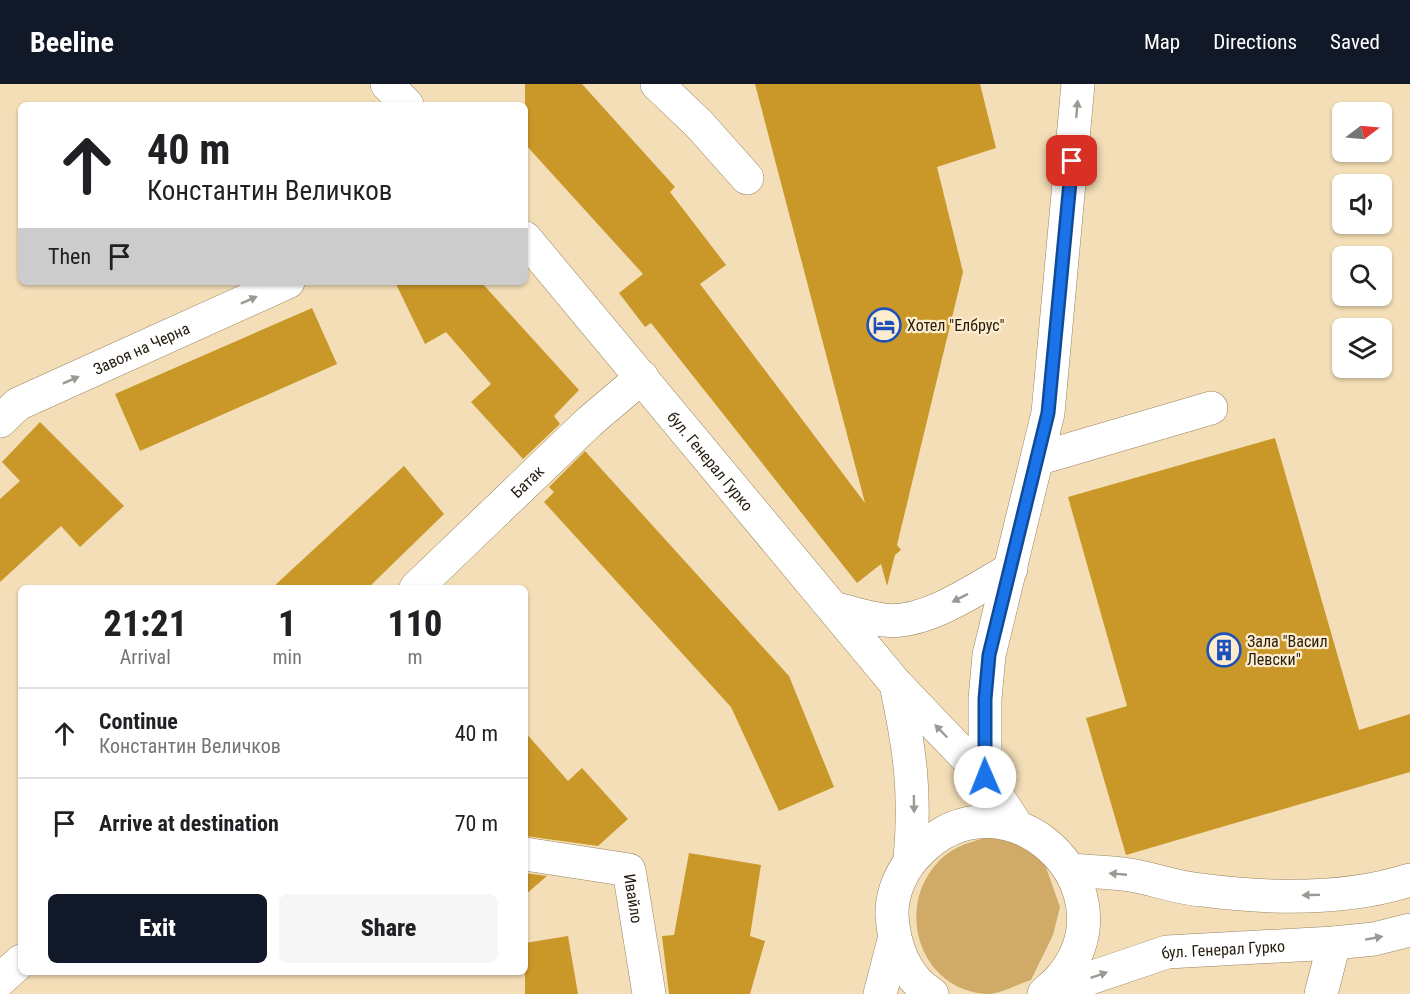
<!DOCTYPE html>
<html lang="en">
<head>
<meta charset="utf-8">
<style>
  body { margin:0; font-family:"Roboto Condensed",sans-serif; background:#f6f6f6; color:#202124; height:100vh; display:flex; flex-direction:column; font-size:22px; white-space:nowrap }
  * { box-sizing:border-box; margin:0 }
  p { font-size:20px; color:#757577 }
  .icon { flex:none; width:33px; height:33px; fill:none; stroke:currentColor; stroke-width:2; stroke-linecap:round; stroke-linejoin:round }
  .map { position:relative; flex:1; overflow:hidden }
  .drawer { position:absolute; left:18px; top:501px; width:510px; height:390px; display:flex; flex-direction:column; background:#fff; border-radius:9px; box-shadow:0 2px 4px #0004 }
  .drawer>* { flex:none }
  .top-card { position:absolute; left:18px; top:18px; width:510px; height:183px; border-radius:9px; box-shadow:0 2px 4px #0004; background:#fff; color:#202124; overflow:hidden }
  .needle { width:39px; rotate:74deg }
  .tools { position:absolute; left:1332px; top:18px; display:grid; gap:12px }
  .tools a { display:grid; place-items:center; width:60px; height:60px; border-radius:9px; background:#fff; box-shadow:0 2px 4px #0004; font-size:30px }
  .pin { position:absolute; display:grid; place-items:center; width:51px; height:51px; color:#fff; margin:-26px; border-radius:12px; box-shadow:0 3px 9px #0006 }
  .me { position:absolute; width:66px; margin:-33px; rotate:359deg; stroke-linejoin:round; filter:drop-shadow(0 0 4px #0008) }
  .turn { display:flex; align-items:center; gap:21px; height:126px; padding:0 30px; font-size:27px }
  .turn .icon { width:78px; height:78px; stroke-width:2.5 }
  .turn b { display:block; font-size:42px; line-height:51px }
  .then { display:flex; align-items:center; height:57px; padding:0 30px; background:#0003; gap:12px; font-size:22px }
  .eta { display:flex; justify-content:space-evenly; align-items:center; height:102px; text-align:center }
  .eta b { font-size:36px; font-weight:800; line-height:42px }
  .cta { display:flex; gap:12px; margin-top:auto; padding:12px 30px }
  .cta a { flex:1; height:69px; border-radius:9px; background:#111827; color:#fff; font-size:24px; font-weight:800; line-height:69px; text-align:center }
  .cta a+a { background:#f6f6f6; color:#202124 }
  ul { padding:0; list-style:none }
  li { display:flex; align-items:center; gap:18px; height:90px; padding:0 30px; border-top:2px solid #e0e0e0 }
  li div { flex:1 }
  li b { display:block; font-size:22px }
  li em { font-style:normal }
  header { display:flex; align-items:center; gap:36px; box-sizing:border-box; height:84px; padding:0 30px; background:#111827; color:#fff }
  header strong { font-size:28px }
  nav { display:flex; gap:33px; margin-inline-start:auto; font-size:21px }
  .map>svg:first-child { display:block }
</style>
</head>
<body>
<header>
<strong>Beeline</strong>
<nav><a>Map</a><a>Directions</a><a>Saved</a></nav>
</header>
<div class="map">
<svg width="1410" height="910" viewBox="0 0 1410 910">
  <rect width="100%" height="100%" fill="#f3deb7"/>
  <!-- green -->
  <path fill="#cfab67" d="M992,752L1017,758L1042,772L1060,823L1053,851L1031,896C1018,900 1000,910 987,910C919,906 894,823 939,777C953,762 973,757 992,752Z"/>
  <!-- building -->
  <g fill="#ca9829">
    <polygon points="525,0 582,0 675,103 670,108 726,181 700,200 865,419 755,0 980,0 996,64 937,83 963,188 897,461 901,466 895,471 887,502 881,480 857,499 651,239 645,243 619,209 643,190 525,60"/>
    <polygon points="395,198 481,198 579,306 554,332 560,340 523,375 471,318 491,300 446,248 425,260"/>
    <polygon points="312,224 337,280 140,367 115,310"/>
    <polygon points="40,338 124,422 80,463 61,442 0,498 0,415 20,397 2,378"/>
    <polygon points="1275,354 1359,646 1410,630 1410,688 1126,771 1086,634 1127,622 1068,413"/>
    <polygon points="585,367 789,592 834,703 779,727 731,623 544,418 554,408 549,403"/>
    <polygon points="404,382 444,430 368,504 272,504"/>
    <polygon points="525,648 568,697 582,684 628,735 598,762 525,752"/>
    <polygon points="689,769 761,781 750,852 765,857 750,910 669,910 662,852 674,851"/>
    <polygon points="525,789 547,792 525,811"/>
    <polygon points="568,852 578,910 525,910 525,859"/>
  </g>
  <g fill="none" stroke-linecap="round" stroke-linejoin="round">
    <defs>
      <g id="minor">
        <polyline points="387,0 407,21"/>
        <polyline points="657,0 699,40 747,94"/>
        <path id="s1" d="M525,154L896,600L985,693L1017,742"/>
        <path id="s2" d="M0,337L18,320L288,198"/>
        <polyline points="1037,375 1211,324"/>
        <path id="s3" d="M416,504L589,338L642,293"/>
        <path d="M833,524C849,528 866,534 883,536C924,542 976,505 1011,485"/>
        <path d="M896,600C910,666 916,708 910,776"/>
        <polyline points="985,693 985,615 989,571 1048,329 1078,0"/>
        <path id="s4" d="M525,770L629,786L649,910"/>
        <path d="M1071,786C1090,788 1110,788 1130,791C1154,795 1177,804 1202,806C1270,815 1344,817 1410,796"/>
        <polyline points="0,896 21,877"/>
        <path id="s5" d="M1046,909L1167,868L1334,859L1374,855L1410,846"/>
        <polyline points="880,910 894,856"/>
        <path d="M932,910C905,893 894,862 892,832C891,808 903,783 920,767C1005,681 1134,801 1063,891C1058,898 1050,904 1044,910"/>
        <polyline points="1321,910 1334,859"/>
      </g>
    </defs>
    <!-- minor casing -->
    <use href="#minor" stroke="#988460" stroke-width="34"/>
    <!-- minor -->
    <use href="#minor" stroke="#fff" stroke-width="33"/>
  </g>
  <!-- one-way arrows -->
  <defs><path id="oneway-solid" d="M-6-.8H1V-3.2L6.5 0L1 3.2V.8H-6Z" transform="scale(1.5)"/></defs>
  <g fill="#9c9992">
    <use href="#oneway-solid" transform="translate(1077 25) rotate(-85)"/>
    <use href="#oneway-solid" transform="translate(249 216) rotate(-24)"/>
    <use href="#oneway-solid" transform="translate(71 296) rotate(-24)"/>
    <use href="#oneway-solid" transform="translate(960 514) rotate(153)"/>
    <use href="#oneway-solid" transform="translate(941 647) rotate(-134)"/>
    <use href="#oneway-solid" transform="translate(914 720) rotate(89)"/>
    <use href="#oneway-solid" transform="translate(1118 790) rotate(-175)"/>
    <use href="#oneway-solid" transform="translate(1311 811) rotate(179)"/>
    <use href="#oneway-solid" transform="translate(1374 854) rotate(-10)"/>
    <use href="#oneway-solid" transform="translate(1099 891) rotate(-19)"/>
  </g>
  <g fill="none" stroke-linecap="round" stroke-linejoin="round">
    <defs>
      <polyline id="route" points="985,693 985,615 989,571 1048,329 1072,77"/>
    </defs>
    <!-- route casing -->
    <use href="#route" stroke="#114b97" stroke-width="15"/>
    <!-- route -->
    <use href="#route" stroke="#1a73e8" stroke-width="10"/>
  </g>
  <!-- icons -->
  <defs>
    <symbol id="hotel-ring" viewBox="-11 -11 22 22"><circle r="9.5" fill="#fdeccd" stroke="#1c50bd" stroke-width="1.5"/><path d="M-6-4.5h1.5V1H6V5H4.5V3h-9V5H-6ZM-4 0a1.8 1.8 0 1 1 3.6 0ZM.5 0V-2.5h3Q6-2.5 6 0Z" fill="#1c50bd"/></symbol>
    <symbol id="building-ring" viewBox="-11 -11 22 22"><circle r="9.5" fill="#fdeccd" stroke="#1c50bd" stroke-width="1.5"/><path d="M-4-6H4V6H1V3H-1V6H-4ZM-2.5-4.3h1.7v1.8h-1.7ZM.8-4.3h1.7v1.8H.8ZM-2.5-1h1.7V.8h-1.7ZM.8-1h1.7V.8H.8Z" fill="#1c50bd"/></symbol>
  </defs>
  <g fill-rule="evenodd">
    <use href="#hotel-ring" x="865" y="222" width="38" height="38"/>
    <use href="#building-ring" x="1205" y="547" width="38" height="38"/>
  </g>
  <g text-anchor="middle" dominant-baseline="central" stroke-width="4.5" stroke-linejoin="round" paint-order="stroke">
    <!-- poi labels -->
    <g font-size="16" fill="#241c0d" stroke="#fdeccd" text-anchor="start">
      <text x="907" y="241">Хотел "Елбрус"</text>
      <text x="1247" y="557">Зала "Васил<tspan x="1247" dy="18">Левски"</tspan></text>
    </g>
    <!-- street labels -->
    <g font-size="16" fill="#241c0d" stroke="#fdeccd">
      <text stroke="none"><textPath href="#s2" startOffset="160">Завоя на Черна</textPath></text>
      <text stroke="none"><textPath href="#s1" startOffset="290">бул. Генерал Гурко</textPath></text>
      <text stroke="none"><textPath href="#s3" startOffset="154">Батак</textPath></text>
      <text stroke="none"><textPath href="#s4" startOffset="134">Ивайло</textPath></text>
      <text stroke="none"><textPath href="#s5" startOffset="184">бул. Генерал Гурко</textPath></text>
    </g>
  </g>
</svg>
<div class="tools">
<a><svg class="needle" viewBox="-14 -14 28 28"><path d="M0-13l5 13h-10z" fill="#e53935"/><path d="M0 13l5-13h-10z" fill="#757577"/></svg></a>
<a><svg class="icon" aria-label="sound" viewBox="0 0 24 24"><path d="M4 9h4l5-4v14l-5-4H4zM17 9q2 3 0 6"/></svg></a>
<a><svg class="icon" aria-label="search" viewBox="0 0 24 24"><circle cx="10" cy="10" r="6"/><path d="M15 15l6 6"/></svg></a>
<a><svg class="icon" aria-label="layers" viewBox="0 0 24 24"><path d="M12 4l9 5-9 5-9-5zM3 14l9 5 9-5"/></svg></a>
</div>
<div class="pin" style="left:1072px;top:77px;background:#d93025"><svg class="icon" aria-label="arrive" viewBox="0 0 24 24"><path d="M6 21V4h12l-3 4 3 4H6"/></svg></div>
<svg class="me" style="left:985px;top:693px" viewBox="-20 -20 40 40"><circle r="19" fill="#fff"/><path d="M0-13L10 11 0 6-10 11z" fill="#1a73e8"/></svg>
<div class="top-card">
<div class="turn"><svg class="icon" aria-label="ahead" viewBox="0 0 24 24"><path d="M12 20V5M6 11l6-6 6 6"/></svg><div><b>40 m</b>Константин Величков</div></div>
<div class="then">Then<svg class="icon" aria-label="arrive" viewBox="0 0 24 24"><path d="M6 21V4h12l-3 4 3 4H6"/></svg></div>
</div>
<section class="drawer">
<div class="eta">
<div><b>21:21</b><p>Arrival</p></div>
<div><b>1</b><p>min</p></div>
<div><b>110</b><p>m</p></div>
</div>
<ul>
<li><svg class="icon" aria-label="ahead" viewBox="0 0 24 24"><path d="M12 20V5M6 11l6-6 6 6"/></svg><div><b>Continue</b><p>Константин Величков</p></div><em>40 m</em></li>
<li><svg class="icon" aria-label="arrive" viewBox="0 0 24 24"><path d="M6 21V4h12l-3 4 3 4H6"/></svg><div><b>Arrive at destination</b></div><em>70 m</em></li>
</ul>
<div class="cta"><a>Exit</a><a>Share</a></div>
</section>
</div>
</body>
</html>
